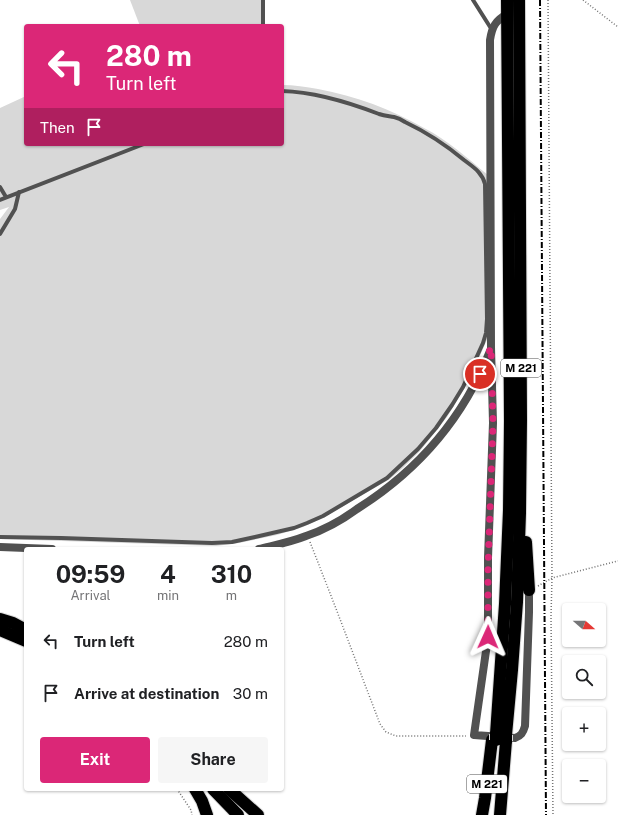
<!DOCTYPE html>
<html lang="en">
<head>
<meta charset="utf-8">
<style>
  body { margin:0; font-family:"Public Sans",sans-serif; background:#f6f6f6; color:#202124; height:100vh; display:flex; flex-direction:column; font-size:15px; white-space:nowrap }
  * { box-sizing:border-box; margin:0 }
  p { font-size:13px; color:#757577 }
  .icon { flex:none; width:22px; height:22px; fill:none; stroke:currentColor; stroke-width:2; stroke-linecap:round; stroke-linejoin:round }
  .map { position:relative; flex:1; overflow:hidden }
  .side { position:absolute; left:24px; top:547px; width:260px; height:244px; display:flex; flex-direction:column; background:#fff; border-radius:4px; box-shadow:0 1px 3px #0004 }
  .side>* { flex:none }
  .guide { position:absolute; left:24px; top:24px; width:260px; height:122px; border-radius:4px; box-shadow:0 1px 3px #0004; background:#db2777; color:#fff; overflow:hidden }
  .needle { width:26px; rotate:110deg }
  .controls { position:absolute; left:562px; top:603px; display:grid; gap:8px }
  .controls a { display:grid; place-items:center; width:44px; height:44px; border-radius:4px; background:#fff; box-shadow:0 1px 3px #0004; font-size:20px }
  .pin { position:absolute; display:grid; place-items:center; width:34px; height:34px; color:#fff; margin:-17px; border:2px solid #fff; border-radius:50%; box-shadow:0 1px 4px #0007 }
  .me { position:absolute; width:44px; margin:-22px; rotate:1deg; stroke-linejoin:round; filter:drop-shadow(0 0 3px #0008) }
  .turn { display:flex; align-items:center; gap:14px; height:84px; padding:0 16px; font-size:18px }
  .turn .icon { width:52px; height:52px; stroke-width:2.5 }
  .turn b { display:block; font-size:28px; line-height:34px }
  .then { display:flex; align-items:center; height:38px; padding:0 16px; background:#0003; gap:8px; font-size:15px }
  .eta { display:flex; justify-content:space-evenly; align-items:center; height:68px; text-align:center }
  .eta b { font-size:24px; font-weight:700; line-height:28px }
  .primary-button { display:flex; gap:8px; margin-top:auto; padding:8px 16px }
  .primary-button a { flex:1; height:46px; border-radius:4px; background:#db2777; color:#fff; font-size:16px; font-weight:700; line-height:46px; text-align:center }
  .primary-button a+a { background:#f6f6f6; color:#202124 }
  ul { padding:0; list-style:none }
  li { display:flex; align-items:center; gap:12px; height:52px; padding:0 16px }
  li div { flex:1 }
  li b { display:block; font-size:15px }
  li em { font-style:normal }
  .map>svg:first-child { display:block }
</style>
</head>
<body>
<div class="map">
<svg width="618" height="815" viewBox="0 0 618 815">
  <rect width="100%" height="100%" fill="#fff"/>
  <!-- green -->
  <g fill="#d8d8d8">
    <polygon points="130,0 261,0 261,26 140,26"/>
    <path d="M282,85C294,85 306,87 318,89C356,96 391,109 424,128C448,140 468,159 488,175L489,335L469,381L447,417L420,451L404,467L390,479L326,516L303,527L277,535L239,543L216,546L0,539V219L9,207L0,210V108L26,96V144H136L138,148L150,144H282Z"/>
  </g>
  <g fill="none" stroke-linecap="round" stroke-linejoin="round">
    <defs>
      <g id="highway">
        <polyline points="526,542 529,590"/>
        <polyline points="0,619 13,623 26,630"/>
        <polyline points="0,630 26,641"/>
        <polyline points="496,734 505,604 509,510 510,421 507,0"/>
        <polyline points="506,735 512,670 517,602 520,513 521,420 519,0"/>
        <polyline points="195,789 202,801 207,815"/>
        <polyline points="213,789 238,815"/>
        <polyline points="229,789 258,815"/>
        <polyline points="482,815 485,798 492,740"/>
        <polyline points="500,815 506,741"/>
      </g>
    </defs>
    <!-- highway casing -->
    <use href="#highway" stroke="#dbdbdb" stroke-width="14"/>
    <!-- path -->
    <g stroke="#737373" stroke-width="1.5" stroke-dasharray="1 2" stroke-linecap="butt">
      <polyline points="548,0 552,578 551,616 553,815"/>
      <polyline points="583,0 618,27"/>
      <polyline points="310,542 335,606 380,724 386,732 396,736 466,736"/>
      <polyline points="538,586 552,578 618,561"/>
      <polyline points="177,789 191,810 192,815"/>
    </g>
    <!-- lane -->
    <g stroke="#515151" stroke-width="4">
      <polyline points="263,0 263,26"/>
      <polyline points="473,0 492,30"/>
      <polyline points="0,187 6,197"/>
      <polyline points="0,200 144,144"/>
      <polyline points="0,234 15,209 19,192"/>
      <path d="M0,537L61,538L212,543L232,542L255,537L294,528L307,523L323,516L387,478L418,449L436,428L452,405L463,387L483,343L486,333L487,319L485,184C482,172 473,167 464,160C446,145 426,132 405,122C402,120 398,118 394,117C389,116 385,116 379,114C348,102 316,92 282,91"/>
    </g>
    <!-- street -->
    <g stroke="#515151" stroke-width="8">
      <path d="M507,14C495,21 492,27 490,40L491,347L493,423L488,558V637L474,735L515,738C521,736 523,733 525,726L529,612V590"/>
      <polyline points="0,547 52,549"/>
      <path d="M259,549C275,545 291,542 306,536C324,530 342,520 357,509C419,470 463,419 490,351"/>
    </g>
    <!-- highway -->
    <use href="#highway" stroke="#000" stroke-width="12"/>
    <!-- rail -->
    <polyline stroke="#000" stroke-width="2" stroke-dasharray="6 2 1 2" stroke-linecap="butt" points="540,0 546,815"/>
    <defs>
      <g id="highway-bridge">
        <polyline points="496,740 496,734"/>
        <polyline points="506,741 506,735"/>
      </g>
    </defs>
    <!-- highway-bridge casing -->
    <use href="#highway-bridge" stroke="#dbdbdb" stroke-width="14" stroke-linecap="butt"/>
    <!-- highway-bridge -->
    <use href="#highway-bridge" stroke="#000" stroke-width="12"/>
  </g>
  <g fill="none" stroke-linecap="round" stroke-linejoin="round">
    <!-- route -->
    <polyline stroke="#db2777" stroke-width="7" stroke-dasharray="0 12.6" points="480,374 491,347 493,423 488,569 488,637"/>
  </g>
  <g text-anchor="middle" dominant-baseline="central" stroke-width="3" stroke-linejoin="round" paint-order="stroke">
    <!-- shield labels -->
    <g fill="#fff" stroke="#4c4c4c" stroke-width="1">
      <rect x="501" y="359" width="40" height="18" rx="3"/>
      <rect x="467" y="775" width="40" height="18" rx="3"/>
    </g>
    <g font-size="11" font-weight="bold" fill="#000">
      <text x="521" y="368">M 221</text>
      <text x="487" y="784">M 221</text>
    </g>
  </g>
</svg>
<div class="controls">
<a><svg class="needle" viewBox="-14 -14 28 28"><path d="M0-13l5 13h-10z" fill="#e53935"/><path d="M0 13l5-13h-10z" fill="#757577"/></svg></a>
<a><svg class="icon" aria-label="search" viewBox="0 0 24 24"><circle cx="10" cy="10" r="6"/><path d="M15 15l6 6"/></svg></a>
<a>+</a>
<a>−</a>
</div>
<div class="pin" style="left:480px;top:374px;background:#d93025"><svg class="icon" aria-label="arrive" viewBox="0 0 24 24"><path d="M6 21V4h12l-3 4 3 4H6"/></svg></div>
<svg class="me" style="left:488px;top:637px" viewBox="-20 -20 40 40"><path d="M0-17L14 15 0 8-14 15z" fill="#db2777" stroke="#fff" stroke-width="4"/></svg>
<div class="guide">
<div class="turn"><svg class="icon" aria-label="left" viewBox="0 0 24 24"><path d="M17 20v-9H6M10 6l-5 5 5 5"/></svg><div><b>280 m</b>Turn left</div></div>
<div class="then">Then<svg class="icon" aria-label="arrive" viewBox="0 0 24 24"><path d="M6 21V4h12l-3 4 3 4H6"/></svg></div>
</div>
<section class="side">
<div class="eta">
<div><b>09:59</b><p>Arrival</p></div>
<div><b>4</b><p>min</p></div>
<div><b>310</b><p>m</p></div>
</div>
<ul>
<li><svg class="icon" aria-label="left" viewBox="0 0 24 24"><path d="M17 20v-9H6M10 6l-5 5 5 5"/></svg><div><b>Turn left</b></div><em>280 m</em></li>
<li><svg class="icon" aria-label="arrive" viewBox="0 0 24 24"><path d="M6 21V4h12l-3 4 3 4H6"/></svg><div><b>Arrive at destination</b></div><em>30 m</em></li>
</ul>
<div class="primary-button"><a>Exit</a><a>Share</a></div>
</section>
</div>
</body>
</html>
